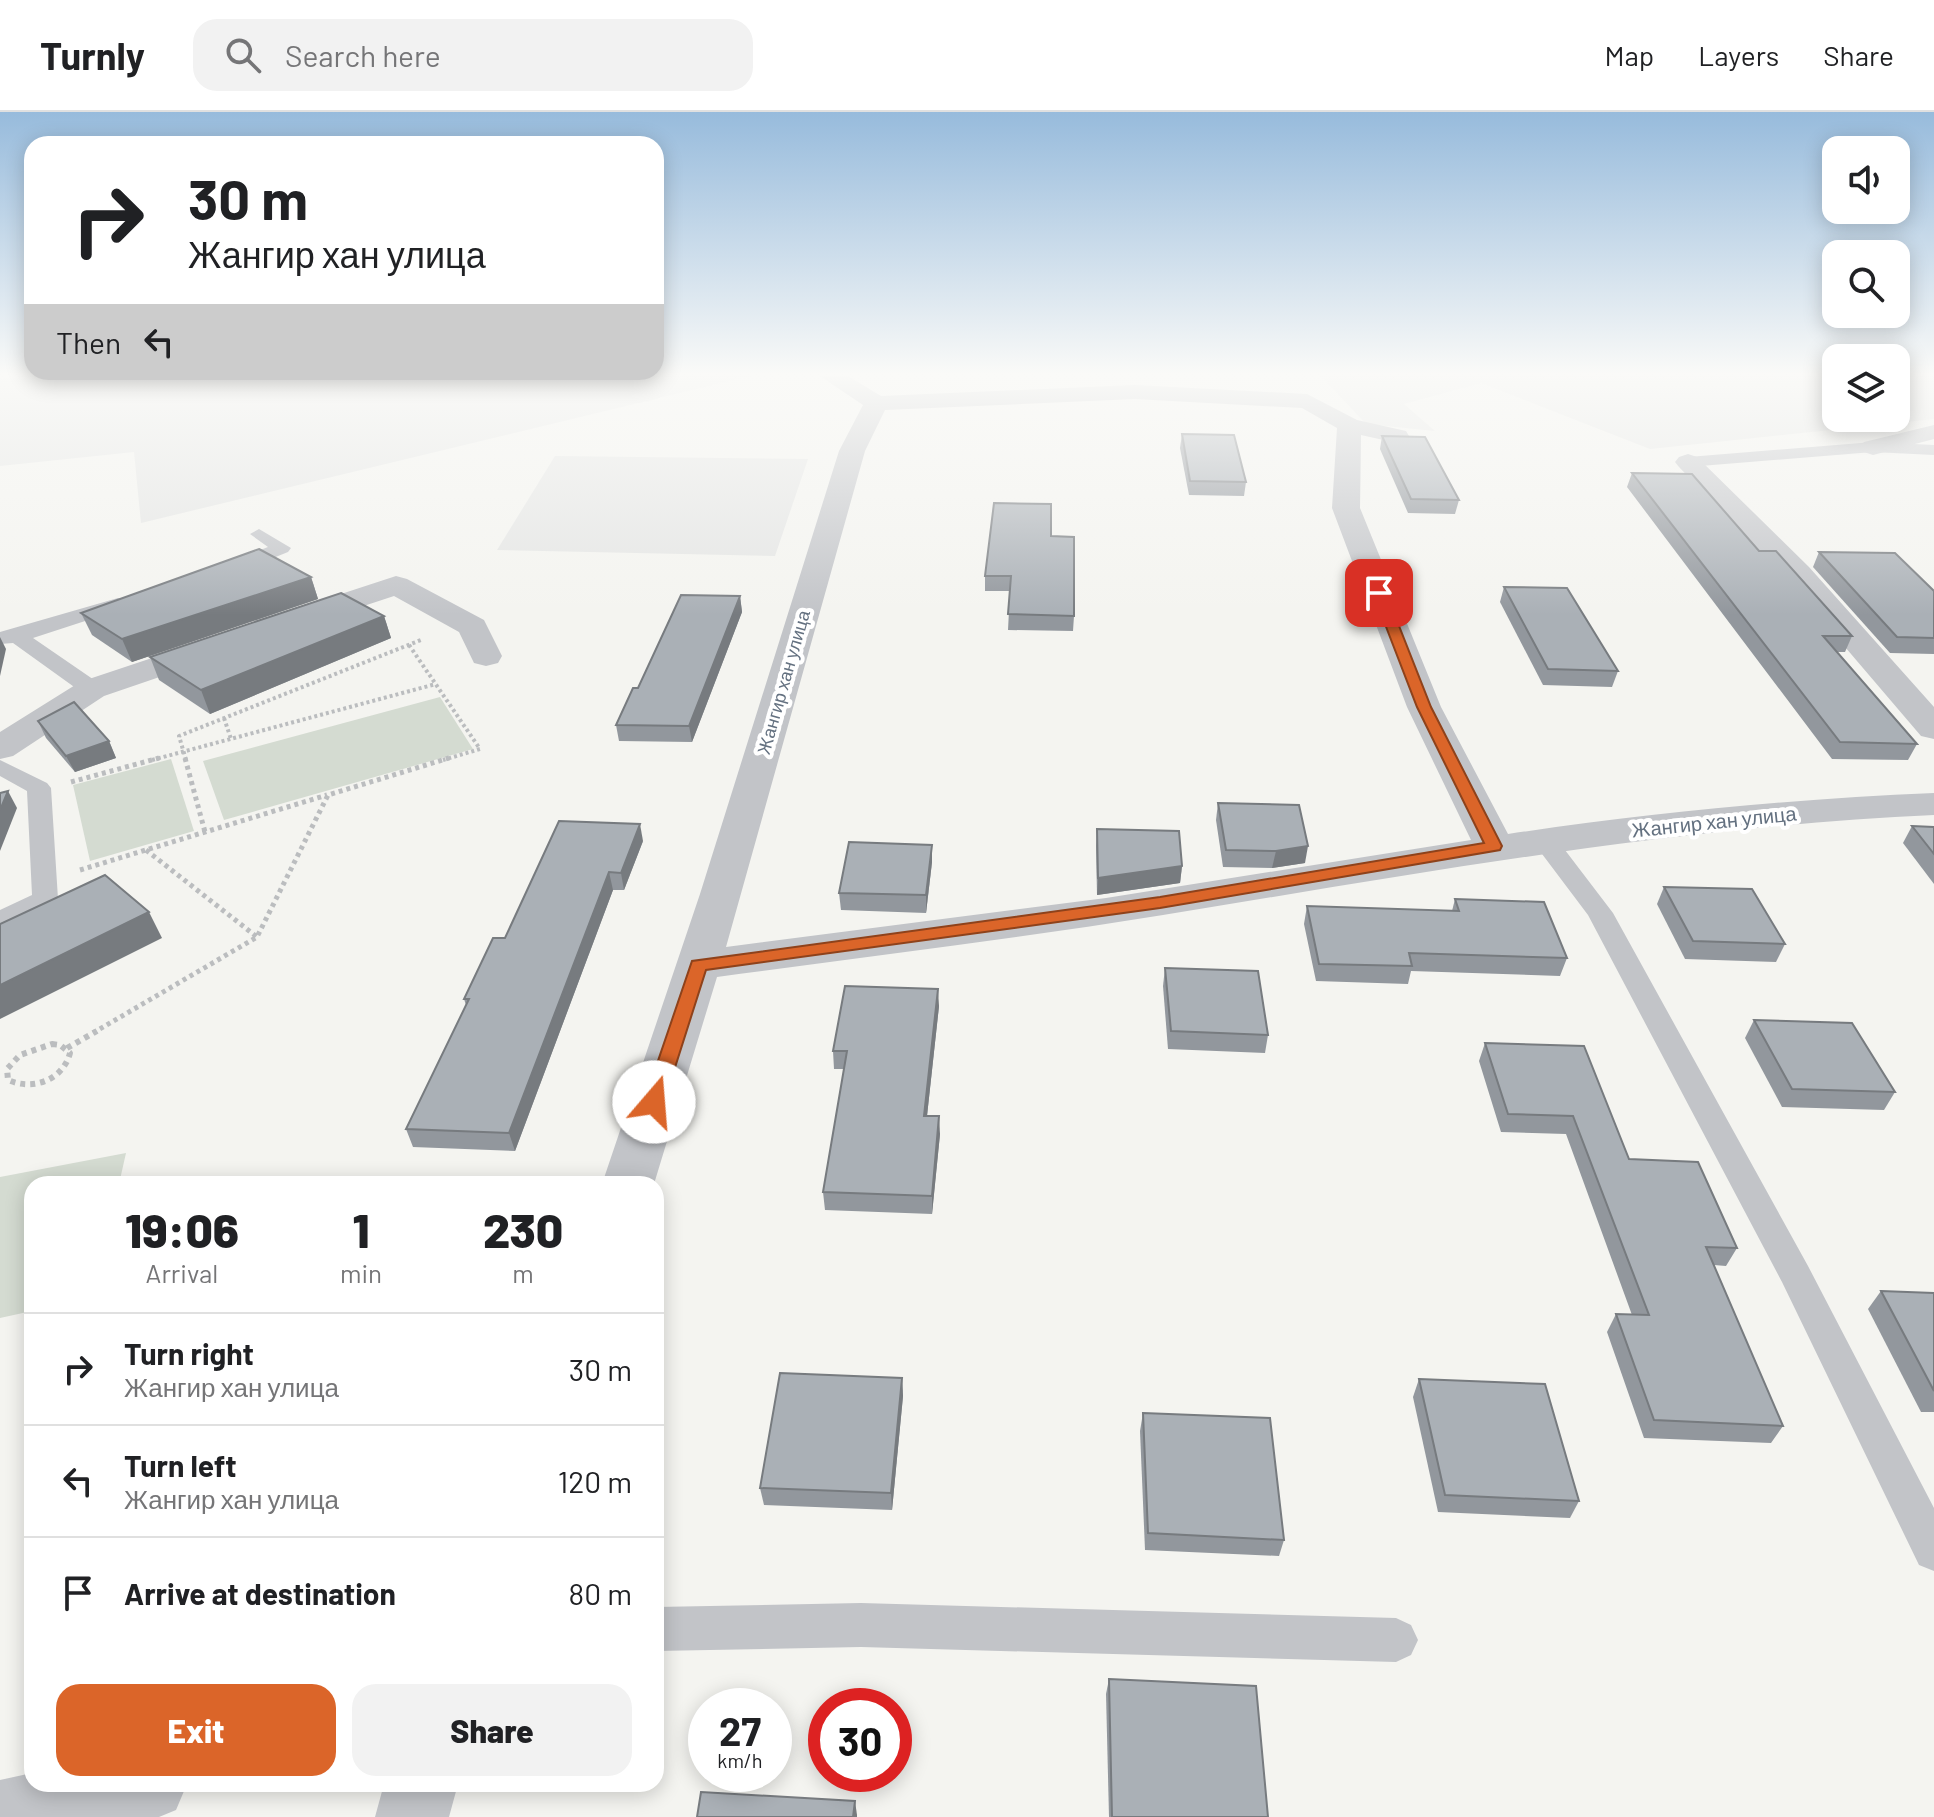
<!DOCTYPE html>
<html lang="en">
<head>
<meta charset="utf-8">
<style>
  body { margin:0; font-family:Barlow,sans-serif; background:#f2f2f2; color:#202124; height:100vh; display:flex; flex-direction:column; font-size:30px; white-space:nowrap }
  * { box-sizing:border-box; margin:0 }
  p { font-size:26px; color:#757577 }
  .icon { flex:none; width:44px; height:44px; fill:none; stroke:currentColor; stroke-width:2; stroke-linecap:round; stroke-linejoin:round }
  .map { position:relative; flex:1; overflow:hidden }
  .sheet { position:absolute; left:24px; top:1064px; width:640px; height:616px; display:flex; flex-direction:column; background:#fff; border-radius:24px; box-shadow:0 4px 20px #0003 }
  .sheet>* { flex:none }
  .banner { position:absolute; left:24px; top:24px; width:640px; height:244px; border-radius:24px; box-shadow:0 4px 20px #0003; background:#fff; color:#202124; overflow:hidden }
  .controls { position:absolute; left:1822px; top:24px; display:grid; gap:16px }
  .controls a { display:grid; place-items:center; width:88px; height:88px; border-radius:16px; background:#fff; box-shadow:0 4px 20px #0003; font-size:40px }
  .speed { position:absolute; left:688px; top:1576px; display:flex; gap:16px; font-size:40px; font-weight:700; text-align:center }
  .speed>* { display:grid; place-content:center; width:104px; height:104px; border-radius:50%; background:#fff; box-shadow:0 4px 20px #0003; line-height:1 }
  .speed small { font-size:20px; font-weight:400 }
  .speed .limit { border:12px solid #d22; background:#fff; color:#111 }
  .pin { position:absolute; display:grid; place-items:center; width:68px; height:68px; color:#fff; margin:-34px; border-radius:16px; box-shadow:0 4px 12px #0006 }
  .me { position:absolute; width:88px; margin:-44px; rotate:18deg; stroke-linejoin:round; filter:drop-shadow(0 0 6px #0008) }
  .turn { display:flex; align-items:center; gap:28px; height:168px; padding:0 32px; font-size:36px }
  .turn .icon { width:104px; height:104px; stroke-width:2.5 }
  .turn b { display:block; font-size:56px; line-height:68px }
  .then { display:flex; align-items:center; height:76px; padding:0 32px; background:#0003; gap:16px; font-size:30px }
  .eta { display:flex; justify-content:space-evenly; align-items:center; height:136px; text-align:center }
  .eta b { font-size:48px; font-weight:800; line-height:56px }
  .cta { display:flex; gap:16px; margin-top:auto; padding:16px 32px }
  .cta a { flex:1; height:92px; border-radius:24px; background:#db6529; color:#fff; font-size:32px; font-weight:800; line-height:92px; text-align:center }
  .cta a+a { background:#f2f2f2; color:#202124 }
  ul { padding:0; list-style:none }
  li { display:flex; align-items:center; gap:24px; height:112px; padding:0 32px; border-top:2px solid #e0e0e0 }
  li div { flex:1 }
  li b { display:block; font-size:30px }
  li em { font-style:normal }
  header { display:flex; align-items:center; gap:48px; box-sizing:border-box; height:112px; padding:0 40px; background:#fff; border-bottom:2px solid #e0e0e0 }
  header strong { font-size:38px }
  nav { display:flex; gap:44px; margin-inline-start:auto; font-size:28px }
  .search { width:560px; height:72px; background:#f2f2f2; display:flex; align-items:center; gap:20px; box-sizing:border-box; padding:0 28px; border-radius:24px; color:#757577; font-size:30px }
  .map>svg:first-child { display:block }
</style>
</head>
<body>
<header>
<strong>Turnly</strong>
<div class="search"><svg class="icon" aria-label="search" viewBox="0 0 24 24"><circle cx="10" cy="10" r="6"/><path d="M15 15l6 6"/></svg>Search here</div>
<nav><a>Map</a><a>Layers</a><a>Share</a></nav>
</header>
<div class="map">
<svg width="1934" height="1705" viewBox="0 0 1934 1705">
  <rect width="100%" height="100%" fill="#f4f4f0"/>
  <!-- built -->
  <g fill="#e4e5e4">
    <polygon points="28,264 750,264 141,411 134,340 0,354 0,267"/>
    <polygon points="1321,264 1836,264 1836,306 1896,306 1896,264 1934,264 1934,307 1650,337 1481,271 1404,292 1435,319 1366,312"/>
    <polygon points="555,344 808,347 775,444 497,438"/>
  </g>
  <!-- green -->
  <g fill="#d4dbd1">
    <polygon points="440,585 473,637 224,708 203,649"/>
    <polygon points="171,647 194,719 90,749 73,673"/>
    <polygon points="126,1041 119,1072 32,1072 32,1199 0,1206 0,1065"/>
  </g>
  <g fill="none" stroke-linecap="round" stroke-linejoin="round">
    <!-- path-far2 -->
    <g stroke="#bbbdbf" stroke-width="4" stroke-dasharray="3 3" stroke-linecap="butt">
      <polyline points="409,533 480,637 443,648"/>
      <polyline points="224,606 231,627"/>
      <polyline points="152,648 436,572"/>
      <polyline points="186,648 179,624 421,528"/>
    </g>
    <!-- path-far1 -->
    <g stroke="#bbbdbf" stroke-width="5" stroke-dasharray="4 4" stroke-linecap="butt">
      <polyline points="185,646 205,720"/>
      <polyline points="71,670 159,646"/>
      <polyline points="146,738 257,825"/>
      <polyline points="80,758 327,683"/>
      <polyline points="93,921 257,825 328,683 449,646"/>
    </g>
    <!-- path -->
    <g stroke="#bbbdbf" stroke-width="6" stroke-dasharray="5 5" stroke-linecap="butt">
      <path d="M52,932L60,933L70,941C63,968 33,979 8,968L7,957L20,943Z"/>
      <polyline points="67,936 97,919"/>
    </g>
    <!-- service -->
    <g fill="#c2c4c8" fill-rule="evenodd">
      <polygon points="1873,330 1934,333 1934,343 1873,340 1688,355 1680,350 1688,345"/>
      <polygon points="259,417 291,436 288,440 241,459 227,459 225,455 227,451 268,435 250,422"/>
      <polygon points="118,486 125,488 128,492 125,496 33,526 100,572 103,577 100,582 84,582 13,531 0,532 0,520"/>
      <polygon points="0,648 47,671 51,676 58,787 54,793 0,817 0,798 32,783 27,679 0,664"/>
      <polygon points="1543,718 1552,721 1613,801 1808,1154 1934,1396 1934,1459 1919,1453 1782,1170 1588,803 1530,726 1534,721"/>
      <polygon points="861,1491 1396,1506 1411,1513 1418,1528 1411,1543 1396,1550 861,1535 656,1539 656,1495"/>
    </g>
    <!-- minor -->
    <g fill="#c2c4c8" fill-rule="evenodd">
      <path d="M820,264H848L881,284L1135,273L1307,282L1357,308L1406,319L1409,324L1406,329L1397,331L1361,323L1360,396L1441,595L1508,722C1649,701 1791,687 1934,681V703C1673,715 1421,761 1163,803C1015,827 866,845 717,865L654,1072H602L700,782L839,339L863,293ZM1135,287L1302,296L1337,316L1332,396L1407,595L1471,728L1106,786L726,835L865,339L885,298Z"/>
      <polygon points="1934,313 1934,327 1873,343 1864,340 1860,335 1864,330"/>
      <polygon points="1688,342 1697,345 1809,455 1934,595 1934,627 1921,624 1787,467 1679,355 1675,350 1679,345"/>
      <polygon points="396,464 407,467 484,508 502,544 498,551 486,554 474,551 459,520 394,484 297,516 286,514 281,507 286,500"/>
      <polygon points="209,527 221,530 225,537 221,544 104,584 13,644 0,647 0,620 80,570"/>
      <polygon points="32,1661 32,1672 187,1672 176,1698 159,1705 0,1705 0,1668"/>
      <polygon points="384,1672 458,1672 449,1705 375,1705"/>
    </g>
  </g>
  <!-- wall -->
  <g fill="#92979d">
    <polygon points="1182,322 1246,370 1244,384 1189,383 1180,336"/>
    <polygon points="1382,324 1459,388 1455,402 1408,401 1380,337"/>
    <polygon points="1632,361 1759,439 1852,524 1845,540 1836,540 1917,632 1908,648 1832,647 1627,375"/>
    <polygon points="1051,424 1074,504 1073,519 1008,518 1010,479 985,479 985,464"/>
    <polygon points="1819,440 1934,479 1934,542 1890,541 1813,455"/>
    <polygon points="311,465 318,487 132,550 92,523 81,501"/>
    <polygon points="1504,475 1618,559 1612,575 1543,573 1500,490"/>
    <polygon points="740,484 742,500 692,630 619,629 616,613 638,576"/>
    <polygon points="384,504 391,526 210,602 159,568 150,545"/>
    <polygon points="38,609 109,629 116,646 75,660 46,626"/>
    <polygon points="1218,691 1305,751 1272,756 1223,755 1216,708"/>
    <polygon points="1912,714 1934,715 1934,772 1903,731"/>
    <polygon points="1097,717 1182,754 1180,771 1097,783 1096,734"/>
    <polygon points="643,729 624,778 613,778 515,1039 413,1035 406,1017 466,893 464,887 505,826"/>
    <polygon points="932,733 932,750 926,801 841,798 839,781"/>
    <polygon points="1664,775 1785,832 1776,850 1685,847 1657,792"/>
    <polygon points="1455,787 1567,846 1560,864 1411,859 1408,872 1316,869 1304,812 1307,794 1452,799"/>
    <polygon points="1165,856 1268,923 1265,941 1168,937 1163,874"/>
    <polygon points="939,894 927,1004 940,1022 932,1102 825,1098 823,1080 844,957 834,957 833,939"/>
    <polygon points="1754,908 1895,980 1884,998 1782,995 1745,926"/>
    <polygon points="1485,931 1737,1136 1726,1154 1714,1153 1783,1314 1771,1331 1644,1326 1607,1220 1616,1202 1632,1203 1566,1022 1501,1020 1479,949"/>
    <polygon points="1881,1179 1934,1181 1934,1300 1921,1300 1868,1197"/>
    <polygon points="902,1266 903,1284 892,1398 764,1393 760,1376"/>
    <polygon points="1419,1267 1579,1389 1570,1406 1438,1400 1413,1285"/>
    <polygon points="1143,1301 1284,1428 1279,1444 1145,1438 1140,1319"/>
    <polygon points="1109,1567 1268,1705 1109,1705 1106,1582"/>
  </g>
  <!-- shaded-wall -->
  <g fill="#777b7f">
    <polygon points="311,465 318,487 132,550 122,527"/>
    <polygon points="740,484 742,500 692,630 689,614"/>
    <polygon points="384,504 391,526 210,602 201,578"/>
    <polygon points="0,525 6,537 0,564"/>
    <polygon points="109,629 116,646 75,660 66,644"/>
    <polygon points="8,679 17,696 0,739 0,698"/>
    <polygon points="640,712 643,729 624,778 621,761"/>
    <polygon points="932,733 932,750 926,801 926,783"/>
    <polygon points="1308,734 1305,751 1272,756 1276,739"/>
    <polygon points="1182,754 1180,771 1097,783 1098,766"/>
    <polygon points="609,760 613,778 515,1039 509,1021"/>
    <polygon points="149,800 162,826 0,907 0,873"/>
    <polygon points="938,877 939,894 925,1022 924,1004"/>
    <polygon points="939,1004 940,1022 932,1102 932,1084"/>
    <polygon points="902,1266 903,1284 892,1398 891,1381"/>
    <polygon points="855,1689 857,1703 857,1705 853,1705"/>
  </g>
  <!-- building -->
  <g fill="#aab0b6" stroke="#777b7f" stroke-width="2">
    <polygon points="1182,322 1234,323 1246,370 1190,369"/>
    <polygon points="1382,324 1425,325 1459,388 1411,387"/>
    <polygon points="1632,361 1692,362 1759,439 1776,439 1852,524 1823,524 1917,632 1840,630"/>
    <polygon points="994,391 1051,392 1051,424 1074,425 1074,504 1008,502 1011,464 985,464"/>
    <polygon points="259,437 311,465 122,527 81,501"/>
    <polygon points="1819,440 1895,441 1934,479 1934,526 1897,525"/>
    <polygon points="1504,475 1567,476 1618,559 1548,557"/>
    <polygon points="341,481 384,504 201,578 150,545"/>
    <polygon points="681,483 740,484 689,614 616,613 633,576 638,576"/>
    <polygon points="74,590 109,629 66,644 38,609"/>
    <polygon points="8,679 0,698 0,681"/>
    <polygon points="1218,691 1299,693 1308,734 1276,739 1226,738"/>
    <polygon points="559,709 640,712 621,761 609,760 509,1021 406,1017 469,887 464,887 493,826 505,826"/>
    <polygon points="1912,714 1934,715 1934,742"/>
    <polygon points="1097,717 1179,719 1182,754 1098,766"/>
    <polygon points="849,730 932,733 926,783 839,781"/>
    <polygon points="105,763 149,800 0,873 0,812"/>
    <polygon points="1664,775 1752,777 1785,832 1693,829"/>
    <polygon points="1455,787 1544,790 1567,846 1409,841 1412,854 1319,852 1307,794 1459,799"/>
    <polygon points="1165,856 1258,859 1268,923 1171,919"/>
    <polygon points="845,874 938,877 924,1004 939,1004 932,1084 823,1080 847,939 833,939"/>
    <polygon points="1754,908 1852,911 1895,980 1792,977"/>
    <polygon points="1485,931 1584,934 1629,1047 1698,1050 1737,1136 1706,1135 1783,1314 1654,1308 1616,1202 1649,1203 1573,1004 1508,1002"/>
    <polygon points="1881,1179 1934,1181 1934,1279"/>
    <polygon points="780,1261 902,1266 891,1381 760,1376"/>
    <polygon points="1419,1267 1545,1272 1579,1389 1445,1383"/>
    <polygon points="1143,1301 1270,1306 1284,1428 1148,1421"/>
    <polygon points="1109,1567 1256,1574 1268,1705 1112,1705"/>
    <polygon points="701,1680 855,1689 853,1705 697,1705"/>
  </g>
  <!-- sky -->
  <linearGradient id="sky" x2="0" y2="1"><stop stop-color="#97bbdc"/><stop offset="0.52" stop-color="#fafaf8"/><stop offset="1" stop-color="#fafaf8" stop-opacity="0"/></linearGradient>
  <rect width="1934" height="503" fill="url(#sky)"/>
  <!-- route -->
  <polygon fill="#db6529" stroke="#8e421b" stroke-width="2" points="1379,477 1386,481 1431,595 1502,734 1500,738 1160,796 706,858 664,990 661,995 647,995 644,990 692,849 1160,785 1484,731 1417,595 1373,481"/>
  <g text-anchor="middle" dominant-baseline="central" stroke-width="8" stroke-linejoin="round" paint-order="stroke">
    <!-- far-street labels -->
    <g font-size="18" fill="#647180" stroke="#fff">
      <text transform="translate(783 570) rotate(-74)">Жангир хан улица</text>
    </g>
    <!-- street labels -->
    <g font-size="20" fill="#647180" stroke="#fff">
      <text transform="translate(1714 709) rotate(-6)">Жангир хан улица</text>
    </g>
  </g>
</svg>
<div class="controls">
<a><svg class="icon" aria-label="sound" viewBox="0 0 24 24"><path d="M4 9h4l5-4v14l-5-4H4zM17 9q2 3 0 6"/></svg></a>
<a><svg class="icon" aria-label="search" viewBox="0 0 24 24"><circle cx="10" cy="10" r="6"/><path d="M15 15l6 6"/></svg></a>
<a><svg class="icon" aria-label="layers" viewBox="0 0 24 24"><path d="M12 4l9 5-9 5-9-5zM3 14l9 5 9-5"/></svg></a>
</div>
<div class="speed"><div>27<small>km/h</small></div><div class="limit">30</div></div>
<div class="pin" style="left:1379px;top:481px;background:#d93025"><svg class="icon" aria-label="arrive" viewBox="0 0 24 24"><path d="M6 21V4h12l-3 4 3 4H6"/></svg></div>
<svg class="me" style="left:654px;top:990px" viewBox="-20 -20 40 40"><circle r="19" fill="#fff"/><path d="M0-13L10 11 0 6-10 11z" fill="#db6529"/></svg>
<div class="banner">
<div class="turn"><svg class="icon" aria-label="right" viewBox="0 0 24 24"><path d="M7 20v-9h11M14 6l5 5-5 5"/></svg><div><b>30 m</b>Жангир хан улица</div></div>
<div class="then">Then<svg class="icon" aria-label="left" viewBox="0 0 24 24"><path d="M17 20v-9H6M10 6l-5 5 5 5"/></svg></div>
</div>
<section class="sheet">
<div class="eta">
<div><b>19:06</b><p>Arrival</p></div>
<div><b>1</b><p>min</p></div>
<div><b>230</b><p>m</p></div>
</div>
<ul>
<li><svg class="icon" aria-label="right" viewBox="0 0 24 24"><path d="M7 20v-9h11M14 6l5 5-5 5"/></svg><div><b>Turn right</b><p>Жангир хан улица</p></div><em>30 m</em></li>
<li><svg class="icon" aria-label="left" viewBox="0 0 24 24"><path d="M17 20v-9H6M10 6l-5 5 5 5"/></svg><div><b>Turn left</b><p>Жангир хан улица</p></div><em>120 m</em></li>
<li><svg class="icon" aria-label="arrive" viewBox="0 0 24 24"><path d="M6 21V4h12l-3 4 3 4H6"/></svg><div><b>Arrive at destination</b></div><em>80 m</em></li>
</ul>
<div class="cta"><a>Exit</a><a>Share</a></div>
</section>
</div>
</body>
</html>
